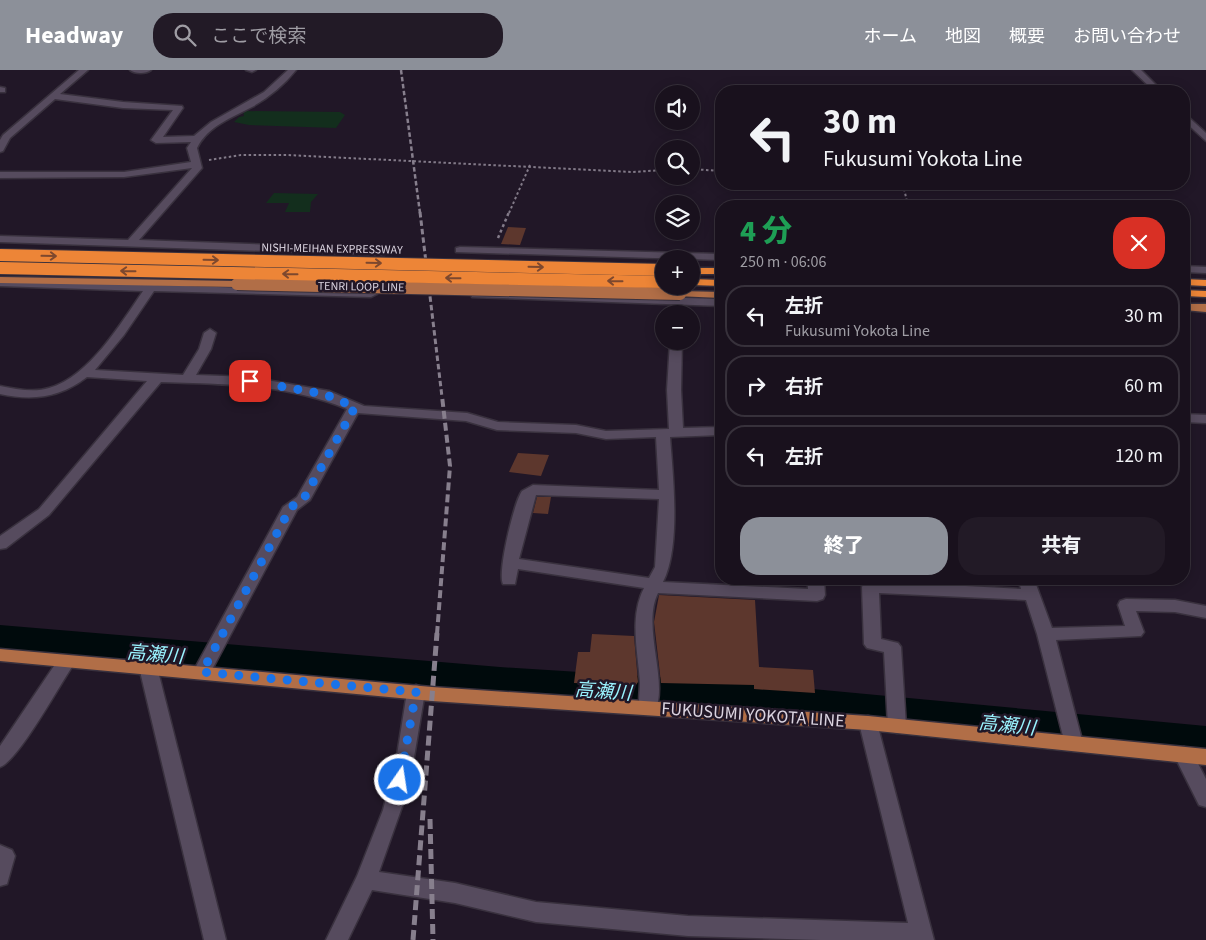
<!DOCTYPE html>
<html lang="ja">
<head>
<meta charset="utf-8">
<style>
  body { margin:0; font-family:"Source Sans 3","Noto Sans JP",sans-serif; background:#221a26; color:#f1f3f6; height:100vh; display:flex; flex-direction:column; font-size:19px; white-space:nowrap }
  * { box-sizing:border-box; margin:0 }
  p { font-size:16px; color:#9f9da4 }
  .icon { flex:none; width:28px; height:28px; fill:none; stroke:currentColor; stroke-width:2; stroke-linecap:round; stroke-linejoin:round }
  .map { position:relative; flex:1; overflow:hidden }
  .side { position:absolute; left:715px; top:130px; width:475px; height:385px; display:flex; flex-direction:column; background:#19111d; border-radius:20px; box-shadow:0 2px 12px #0003,0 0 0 1px #37313b }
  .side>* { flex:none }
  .guide { position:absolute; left:715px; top:15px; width:475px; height:105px; border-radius:20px; box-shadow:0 2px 12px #0003,0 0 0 1px #37313b; background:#19111d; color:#f1f3f6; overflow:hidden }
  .fabs { position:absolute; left:655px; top:15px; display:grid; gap:10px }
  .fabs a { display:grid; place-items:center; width:45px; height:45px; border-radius:50%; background:#19111d; box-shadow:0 2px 12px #0003,0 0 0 1px #37313b; font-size:25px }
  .pin { position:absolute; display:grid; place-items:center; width:42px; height:42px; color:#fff; margin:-21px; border-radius:10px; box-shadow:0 2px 8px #0006 }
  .me { position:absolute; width:55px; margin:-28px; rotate:13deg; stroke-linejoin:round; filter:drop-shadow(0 0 4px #0008) }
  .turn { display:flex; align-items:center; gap:18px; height:105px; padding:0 25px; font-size:22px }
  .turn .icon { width:65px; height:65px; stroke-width:2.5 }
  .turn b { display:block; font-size:35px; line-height:42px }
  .round { display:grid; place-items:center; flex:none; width:52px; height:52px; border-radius:20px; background:#221a26 }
  .headline { display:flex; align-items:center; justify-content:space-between; height:85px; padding:0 25px }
  h1 { font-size:30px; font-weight:800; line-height:38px; color:#1e9e55 }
  .button { display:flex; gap:10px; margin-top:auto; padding:10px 25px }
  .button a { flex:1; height:58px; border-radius:20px; background:#8c9099; color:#fff; font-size:20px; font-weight:800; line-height:58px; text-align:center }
  .button a+a { background:#221a26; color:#f1f3f6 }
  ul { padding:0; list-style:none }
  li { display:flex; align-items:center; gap:15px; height:62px; margin:0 10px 8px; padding:0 15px; border:2px solid #37313b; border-radius:20px }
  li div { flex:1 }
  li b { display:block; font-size:19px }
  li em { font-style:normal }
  header { display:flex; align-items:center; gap:30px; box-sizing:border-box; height:70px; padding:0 25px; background:#8c9099; color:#fff }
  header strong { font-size:24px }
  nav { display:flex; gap:28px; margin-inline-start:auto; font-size:18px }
  .search { width:350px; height:45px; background:#221a26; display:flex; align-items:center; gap:12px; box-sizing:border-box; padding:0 18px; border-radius:20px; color:#9f9da4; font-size:19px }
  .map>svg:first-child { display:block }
</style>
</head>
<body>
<header>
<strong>Headway</strong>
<div class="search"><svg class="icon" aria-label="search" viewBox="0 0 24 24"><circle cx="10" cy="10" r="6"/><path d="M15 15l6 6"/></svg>ここで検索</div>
<nav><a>ホーム</a><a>地図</a><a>概要</a><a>お問い合わせ</a></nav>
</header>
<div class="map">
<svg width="1206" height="870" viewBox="0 0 1206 870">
  <rect width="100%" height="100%" fill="#211727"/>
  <!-- green -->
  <g fill="#132e1d">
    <polygon points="243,41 340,42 345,45 336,58 249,55 234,52 239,47 244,46"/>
    <polygon points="274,123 318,124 311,132 310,142 285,142 289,133 266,133"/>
  </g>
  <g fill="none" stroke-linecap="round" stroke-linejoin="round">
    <!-- river -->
    <polygon fill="#000a0c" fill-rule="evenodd" points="0,555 500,597 738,612 1206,656 1206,696 738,648 500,633 0,589"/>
  </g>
  <!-- building -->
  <g fill="#5d372d">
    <polygon points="508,157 526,158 520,175 501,174"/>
    <polygon points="518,383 549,385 541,406 509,402"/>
    <polygon points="537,427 551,427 548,444 533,443"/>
    <polygon points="659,525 755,530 759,597 813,600 815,623 754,619 754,615 661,613 654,552"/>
    <polygon points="592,564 634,566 638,612 636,615 574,613 578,582 590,582"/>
  </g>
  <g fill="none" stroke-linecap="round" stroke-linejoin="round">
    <defs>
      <g id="minor">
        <path d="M79,0H88L60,24L123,32L182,36L183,38L163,67L194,66L211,52L264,22L288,0H296C284,15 268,28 252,37C231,48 208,56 197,78L202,98L139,170L384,179L389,182L384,185L0,172V166L128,170L192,98L124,107L0,108V102H124L191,92L187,78L191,72L156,73L151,70L173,40L123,38L55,29L10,68L3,81L0,82V70L3,65Z"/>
        <path d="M130,0H151C146,4 135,4 130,0Z"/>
        <polygon points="246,0 256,0 252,2"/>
        <polygon points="1132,0 1141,0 1162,21 1154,21"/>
        <polygon points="0,17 5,18 5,22 0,22"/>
        <polygon points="1184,43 1206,63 1206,71 1184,51"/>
        <polygon points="460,177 721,184 721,190 456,182 456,178"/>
        <polygon points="1184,196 1206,197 1206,203 1184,202"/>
        <path d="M0,210L375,222L377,224L371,227L154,221L124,265L95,300L183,305L199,279L204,263L210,259L216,263L211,279L196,305L250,307L329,321L364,336L467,343L498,352L576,355L606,361L669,359L667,320L670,271H682L681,320L683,358L721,357V365L670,367C673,407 681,476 663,512L808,519V509H824L825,525L823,529L817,531L658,523C641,557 670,614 654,643L648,645L642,643C637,634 640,623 640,613C638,582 629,547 644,518L518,499L515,514H503C497,503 514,432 522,421L533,415L659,420L656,367L606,369L576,363L497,360L466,351L358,343L310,430L297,440L208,607L202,609L196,607L193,602L283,437L297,427L347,339C288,314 224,314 161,312L49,445L6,478L0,479V466L39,439L147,311L87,307C60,328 32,331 0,324V316C16,319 34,323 49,318C89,307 121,253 143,221L0,216ZM536,425L659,429L655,497L649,508L519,489Z"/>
        <polygon points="476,222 721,229 721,236 472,227 472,223"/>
        <polygon points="1184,344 1206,345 1206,353 1184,352"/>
        <polygon points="1018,509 1034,509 1052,558 1125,556 1118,535 1120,531 1126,529 1175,530 1206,536 1206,548 1175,542 1136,541 1144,562 1141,566 1056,570 1083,674 1081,679 1074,681 1067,679 1065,674 1037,564 1026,530 879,523 881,569 898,573 901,577 906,656 904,661 897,663 890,661 888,656 884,582 867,578 864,574 862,517 864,513 870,511 1021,519"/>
        <path d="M66,586L72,587L75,592L72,597C59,616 18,691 0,697V676L60,587Z"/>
        <polygon points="148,590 154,592 157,597 226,870 204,870 139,597 142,592"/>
        <polygon points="416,615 422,617 425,622 409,717 379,802 455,813 536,832 688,846 908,853 859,653 861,648 868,646 875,648 877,653 934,870 820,870 688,866 536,852 455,833 372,820 348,870 326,870 357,806 383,740 397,685 407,622 410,617"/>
        <polygon points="1184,677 1191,680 1206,709 1206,737 1199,735 1174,685 1177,680"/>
        <polygon points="0,775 12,780 15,786 7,814 0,816"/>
      </g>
      <g id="major">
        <polygon points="0,207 237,211 243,214 237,217 0,213"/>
        <polygon points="680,221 721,222 721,228 676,226 674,224"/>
        <polygon points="1184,234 1206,234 1206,242 1184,240"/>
        <polygon points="0,579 432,617 868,646 1206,679 1206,695 868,660 432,631 0,591"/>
      </g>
      <g id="highway">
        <rect x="691" y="198" width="30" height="6"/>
        <polygon points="691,209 721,210 721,216 691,215"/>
        <polygon points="1184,209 1206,210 1206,216 1184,215"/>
        <polygon points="1184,220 1206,221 1206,227 1184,226"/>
      </g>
    </defs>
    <!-- minor casing -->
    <use href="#minor" stroke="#39313e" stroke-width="3"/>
    <!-- major casing -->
    <use href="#major" stroke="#39313e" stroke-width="3"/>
    <!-- highway casing -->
    <use href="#highway" stroke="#39313e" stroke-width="3"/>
    <!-- path-far1 -->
    <g stroke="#837b89" stroke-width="2" stroke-dasharray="2.5 2.5" stroke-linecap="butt">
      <polyline points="209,90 241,85 287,85 633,102 664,100"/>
      <polyline points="691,99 721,101"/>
      <polyline points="903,114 908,136"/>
      <polyline points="509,143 530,95"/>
    </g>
    <!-- path -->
    <polyline stroke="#837b89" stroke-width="2.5" stroke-dasharray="3 3" stroke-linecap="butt" points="498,168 509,142"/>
    <!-- minor -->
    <use href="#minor" fill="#564b5e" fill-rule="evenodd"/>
    <!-- major -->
    <use href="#major" fill="#b16e47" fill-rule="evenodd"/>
    <!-- highway -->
    <use href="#highway" fill="#ed8537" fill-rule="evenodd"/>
    <!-- rail-far3 -->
    <polyline stroke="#877f8d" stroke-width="2.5" stroke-dasharray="4.5 2.5" stroke-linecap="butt" points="401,0 420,143"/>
    <!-- rail-far2 -->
    <polyline stroke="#877f8d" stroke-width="3" stroke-dasharray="5.5 3" stroke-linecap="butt" points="420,142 442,327"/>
    <!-- rail-far1 -->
    <polyline stroke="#877f8d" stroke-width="4" stroke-dasharray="8 4" stroke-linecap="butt" points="437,564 450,396 442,326"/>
    <!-- rail -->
    <g stroke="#877f8d" stroke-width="5" stroke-dasharray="10 5" stroke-linecap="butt">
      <polyline points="430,749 433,870"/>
      <polyline points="413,870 437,563"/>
    </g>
    <defs>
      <polyline id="major-bridge" points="237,214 680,224"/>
      <g id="highway-bridge">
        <polyline points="0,185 664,200"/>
        <polyline points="0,198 664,212"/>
      </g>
    </defs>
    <!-- major-bridge casing -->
    <use href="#major-bridge" stroke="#39313e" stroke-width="14" stroke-linecap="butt"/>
    <!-- highway-bridge casing -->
    <use href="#highway-bridge" stroke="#39313e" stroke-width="14" stroke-linecap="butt"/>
    <!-- major-bridge -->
    <use href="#major-bridge" stroke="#b16e47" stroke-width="12"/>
    <!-- highway-bridge -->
    <use href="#highway-bridge" stroke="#ed8537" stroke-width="12"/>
  </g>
  <!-- one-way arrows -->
  <defs><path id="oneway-shaft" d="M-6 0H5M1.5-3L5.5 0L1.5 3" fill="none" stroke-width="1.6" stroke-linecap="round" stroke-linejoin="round" transform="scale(1.25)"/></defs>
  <g stroke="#7d482e">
    <use href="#oneway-shaft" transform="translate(49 186) rotate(1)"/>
    <use href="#oneway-shaft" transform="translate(211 190) rotate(1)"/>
    <use href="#oneway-shaft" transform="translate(374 193) rotate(1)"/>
    <use href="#oneway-shaft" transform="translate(536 197) rotate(1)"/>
    <use href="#oneway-shaft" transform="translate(128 201) rotate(-179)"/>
    <use href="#oneway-shaft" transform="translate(290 204) rotate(-179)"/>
    <use href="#oneway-shaft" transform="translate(453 208) rotate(-179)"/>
    <use href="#oneway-shaft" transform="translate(615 211) rotate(-179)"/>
  </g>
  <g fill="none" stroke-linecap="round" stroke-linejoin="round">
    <!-- route -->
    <polyline stroke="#1a73e8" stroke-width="9" stroke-dasharray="0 16.2" points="250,311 324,324 355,337 303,430 291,437 202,602 416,622 400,710"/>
  </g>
  <g text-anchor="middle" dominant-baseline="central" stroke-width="5" stroke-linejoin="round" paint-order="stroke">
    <!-- far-street labels -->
    <g font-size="12" fill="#dad3df" stroke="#211727">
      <text transform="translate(332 179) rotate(1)">NISHI-MEIHAN EXPRESSWAY</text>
      <text transform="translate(361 217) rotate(1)">TENRI LOOP LINE</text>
    </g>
    <!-- near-street labels -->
    <g font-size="18" fill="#dad3df" stroke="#211727">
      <text transform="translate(753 645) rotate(4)">FUKUSUMI YOKOTA LINE</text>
    </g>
    <!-- near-water labels -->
    <g font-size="19" font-style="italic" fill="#9af4ff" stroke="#211727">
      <text transform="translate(155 585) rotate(5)">高瀬川</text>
      <text transform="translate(603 622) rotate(4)">高瀬川</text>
      <text transform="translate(1007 656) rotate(6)">高瀬川</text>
    </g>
  </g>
</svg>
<div class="fabs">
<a><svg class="icon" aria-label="sound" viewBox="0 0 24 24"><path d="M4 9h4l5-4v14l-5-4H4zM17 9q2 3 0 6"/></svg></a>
<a><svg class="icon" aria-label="search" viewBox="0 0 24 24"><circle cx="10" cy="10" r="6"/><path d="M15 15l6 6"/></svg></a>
<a><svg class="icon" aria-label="layers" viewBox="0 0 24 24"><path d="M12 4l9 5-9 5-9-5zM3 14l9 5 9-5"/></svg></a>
<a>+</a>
<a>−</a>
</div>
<div class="pin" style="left:250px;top:311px;background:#d93025"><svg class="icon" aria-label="arrive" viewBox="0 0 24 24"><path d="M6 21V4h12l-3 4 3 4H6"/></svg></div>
<svg class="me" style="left:400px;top:710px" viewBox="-20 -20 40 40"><circle r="17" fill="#1a73e8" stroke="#fff" stroke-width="3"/><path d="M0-11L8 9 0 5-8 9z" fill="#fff"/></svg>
<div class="guide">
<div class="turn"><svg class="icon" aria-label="left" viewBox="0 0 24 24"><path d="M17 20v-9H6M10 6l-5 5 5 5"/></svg><div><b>30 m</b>Fukusumi Yokota Line</div></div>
</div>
<section class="side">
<div class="headline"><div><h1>4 分</h1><p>250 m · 06:06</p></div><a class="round" style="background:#d93025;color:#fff"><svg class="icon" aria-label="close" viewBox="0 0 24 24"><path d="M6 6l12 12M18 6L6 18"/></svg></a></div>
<ul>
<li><svg class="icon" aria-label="left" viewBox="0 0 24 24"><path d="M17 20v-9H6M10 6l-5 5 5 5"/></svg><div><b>左折</b><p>Fukusumi Yokota Line</p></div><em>30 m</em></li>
<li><svg class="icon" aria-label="right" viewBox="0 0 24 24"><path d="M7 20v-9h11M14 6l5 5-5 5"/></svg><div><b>右折</b></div><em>60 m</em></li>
<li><svg class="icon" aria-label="left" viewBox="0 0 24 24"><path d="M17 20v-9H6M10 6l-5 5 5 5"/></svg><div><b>左折</b></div><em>120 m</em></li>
</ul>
<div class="button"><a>終了</a><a>共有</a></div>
</section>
</div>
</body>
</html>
